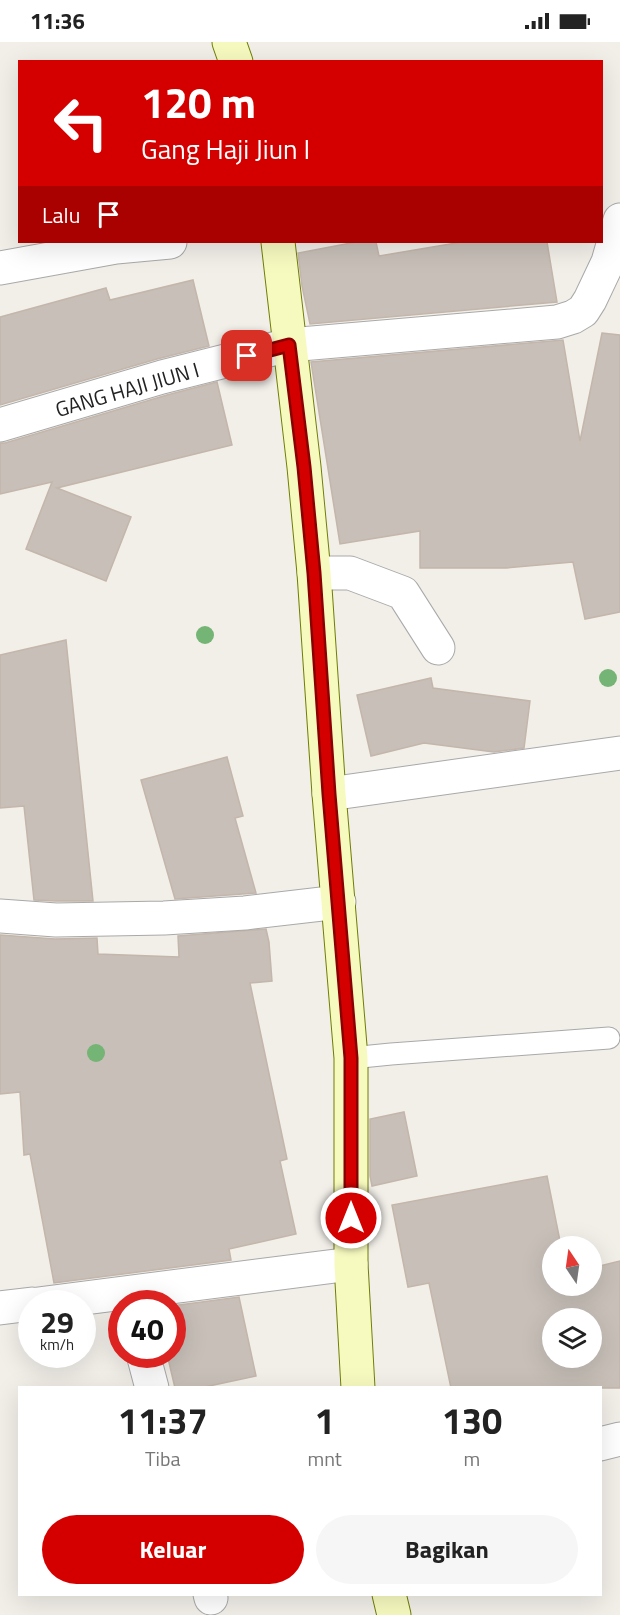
<!DOCTYPE html>
<html lang="id">
<head>
<meta charset="utf-8">
<style>
  body { margin:0; font-family:"Titillium Web",sans-serif; background:#f6f6f6; color:#222; height:100vh; display:flex; flex-direction:column; font-size:22px; white-space:nowrap }
  * { box-sizing:border-box; margin:0 }
  p { font-size:20px; color:#767676 }
  .icon { flex:none; width:33px; height:33px; fill:none; stroke:currentColor; stroke-width:2; stroke-linecap:round; stroke-linejoin:round }
  .map { position:relative; flex:1; overflow:hidden }
  .panel { position:absolute; left:18px; top:1344px; width:584px; height:210px; display:flex; flex-direction:column; background:#fff; border-radius:0px; box-shadow:0 6px 24px #0002 }
  .panel>* { flex:none }
  .hud { position:absolute; left:18px; top:18px; width:585px; height:183px; border-radius:0px; box-shadow:0 6px 24px #0002; background:#d40000; color:#fff; overflow:hidden }
  .needle { width:39px; rotate:347deg }
  .fabs { position:absolute; left:542px; top:1194px; display:grid; gap:12px }
  .fabs a { display:grid; place-items:center; width:60px; height:60px; border-radius:50%; background:#fff; box-shadow:0 6px 24px #0002; font-size:30px }
  .speed { position:absolute; left:18px; top:1248px; display:flex; gap:12px; font-size:30px; font-weight:700; text-align:center }
  .speed>* { display:grid; place-content:center; width:78px; height:78px; border-radius:50%; background:#fff; box-shadow:0 6px 24px #0002; line-height:1 }
  .speed small { font-size:15px; font-weight:400 }
  .speed .limit { border:9px solid #d22; background:#fff; color:#111 }
  .pin { position:absolute; display:grid; place-items:center; width:51px; height:51px; color:#fff; margin:-26px; border-radius:12px; box-shadow:0 3px 9px #0006 }
  .me { position:absolute; width:66px; margin:-33px; rotate:0deg; stroke-linejoin:round; filter:drop-shadow(0 0 4px #0008) }
  .turn { display:flex; align-items:center; gap:21px; height:126px; padding:0 24px; font-size:27px }
  .turn .icon { width:78px; height:78px; stroke-width:2.5 }
  .turn b { display:block; font-size:42px; line-height:51px }
  .then { display:flex; align-items:center; height:57px; padding:0 24px; background:#0003; gap:12px; font-size:22px }
  .eta { display:flex; justify-content:space-evenly; align-items:center; height:102px; text-align:center }
  .eta b { font-size:36px; font-weight:700; line-height:42px }
  .primary-button { display:flex; gap:12px; margin-top:auto; padding:12px 24px }
  .primary-button a { flex:1; height:69px; border-radius:36px; background:#d40000; color:#fff; font-size:24px; font-weight:700; line-height:69px; text-align:center }
  .primary-button a+a { background:#f6f6f6; color:#222 }
  .status { display:flex; justify-content:space-between; align-items:center; height:42px; padding:0 30px; background:#fff; direction:ltr }
  .status svg { height:16px; fill:currentColor }
  .map>svg:first-child { display:block }
</style>
</head>
<body>
<div class="status"><b>11:36</b><svg viewBox="0 0 49 12"><path d="M0 12V9h3v3zM5 12V6h3v6zM10 12V3h3v9zM15 12V0h3v12zM26 1h20v11H26zM47 4h2v5h-2z"/></svg></div>
<div class="map">
<svg width="620" height="1573" viewBox="0 0 620 1573">
  <rect width="100%" height="100%" fill="#f2efe9"/>
  <!-- building -->
  <g fill="#c7bfb8" stroke="#c4b6ab" stroke-width="1.5" fill-rule="evenodd">
    <polygon points="356,200 376,200 379,214 462,200 547,200 557,260 310,282 302,244 298,211"/>
    <polygon points="193,238 209,304 157,317 0,363 0,275 106,246 110,258"/>
    <polygon points="602,291 620,293 620,570 585,577 573,520 506,526 420,526 420,489 340,502 311,320 563,298 580,399"/>
    <polygon points="217,340 232,403 57,446 131,475 106,539 26,507 52,440 0,452 0,401 5,401 167,353"/>
    <polygon points="66,598 93,859 56,859 34,858 24,764 0,766 0,613"/>
    <polygon points="431,636 433,646 530,659 524,706 494,710 424,701 371,714 357,653"/>
    <polygon points="227,715 243,774 235,776 256,851 175,857 141,738"/>
    <polygon points="266,887 269,900 272,939 250,941 287,1117 280,1119 296,1192 229,1207 231,1218 54,1241 30,1112 24,1113 20,1050 0,1052 0,893 55,897 97,896 98,912 179,915 178,894"/>
    <polygon points="404,1070 417,1134 372,1144 370,1134 370,1077"/>
    <path d="M547,1134L561,1204H552V1244H591V1226L620,1219V1346H451L429,1241L408,1245L392,1163ZM552,1276H591V1316H552Z"/>
    <polygon points="239,1255 256,1334 200,1346 175,1346 167,1312 172,1312 172,1264"/>
  </g>
  <g fill="none" stroke-linecap="round" stroke-linejoin="round">
    <defs>
      <polyline id="lane" points="351,1016 391,1012 609,996"/>
      <g id="street">
        <polyline points="0,226 116,205 170,200"/>
        <polyline points="0,383 162,335 289,303 557,280 573,275 583,269 590,258 608,220 620,178"/>
        <polyline points="314,531 350,531 403,551 438,606"/>
        <polyline points="329,752 620,711"/>
        <polyline points="0,874 56,878 164,876 245,871 339,860"/>
        <polyline points="38,1262 351,1222"/>
        <polyline points="0,1266 32,1262"/>
        <polyline points="143,1312 152,1346"/>
        <polyline points="600,1402 620,1397"/>
        <polyline points="210,1552 211,1556"/>
      </g>
      <g id="secondary">
        <polyline points="229,0 236,20"/>
        <polyline points="278,200 304,425 314,531 329,752 351,1016 351,1222 358,1346"/>
        <polyline points="389,1552 394,1573"/>
      </g>
    </defs>
    <!-- lane casing -->
    <use href="#lane" stroke="#a9a9a9" stroke-width="23"/>
    <!-- street casing -->
    <use href="#street" stroke="#a9a9a9" stroke-width="35"/>
    <!-- secondary casing -->
    <use href="#secondary" stroke="#707d05" stroke-width="35"/>
    <!-- lane -->
    <use href="#lane" stroke="#fff" stroke-width="21"/>
    <!-- street -->
    <use href="#street" stroke="#fff" stroke-width="33"/>
    <!-- secondary -->
    <use href="#secondary" stroke="#f7fabf" stroke-width="33"/>
  </g>
  <!-- trees -->
  <g fill="#74b475">
    <circle cx="205" cy="593" r="9"/>
    <circle cx="608" cy="636" r="9"/>
    <circle cx="96" cy="1011" r="9"/>
  </g>
  <g fill="none" stroke-linecap="round" stroke-linejoin="round">
    <defs>
      <polyline id="route" points="247,314 289,303 304,425 314,531 329,752 351,1016 351,1176"/>
    </defs>
    <!-- route casing -->
    <use href="#route" stroke="#8a0000" stroke-width="15"/>
    <!-- route -->
    <use href="#route" stroke="#d40000" stroke-width="10"/>
  </g>
  <g text-anchor="middle" dominant-baseline="central" stroke-width="5" stroke-linejoin="round" paint-order="stroke">
    <!-- street labels -->
    <g font-size="21" fill="#222" stroke="#fff">
      <text transform="translate(127 347) rotate(-16)">GANG HAJI JIUN I</text>
    </g>
  </g>
</svg>
<div class="fabs">
<a><svg class="needle" viewBox="-14 -14 28 28"><path d="M0-13l5 13h-10z" fill="#e53935"/><path d="M0 13l5-13h-10z" fill="#767676"/></svg></a>
<a><svg class="icon" aria-label="layers" viewBox="0 0 24 24"><path d="M12 4l9 5-9 5-9-5zM3 14l9 5 9-5"/></svg></a>
</div>
<div class="speed"><div>29<small>km/h</small></div><div class="limit">40</div></div>
<div class="pin" style="left:247px;top:314px;background:#d93025"><svg class="icon" aria-label="arrive" viewBox="0 0 24 24"><path d="M6 21V4h12l-3 4 3 4H6"/></svg></div>
<svg class="me" style="left:351px;top:1176px" viewBox="-20 -20 40 40"><circle r="17" fill="#d40000" stroke="#fff" stroke-width="3"/><path d="M0-11L8 9 0 5-8 9z" fill="#fff"/></svg>
<div class="hud">
<div class="turn"><svg class="icon" aria-label="left" viewBox="0 0 24 24"><path d="M17 20v-9H6M10 6l-5 5 5 5"/></svg><div><b>120 m</b>Gang Haji Jiun I</div></div>
<div class="then">Lalu<svg class="icon" aria-label="arrive" viewBox="0 0 24 24"><path d="M6 21V4h12l-3 4 3 4H6"/></svg></div>
</div>
<section class="panel">
<div class="eta">
<div><b>11:37</b><p>Tiba</p></div>
<div><b>1</b><p>mnt</p></div>
<div><b>130</b><p>m</p></div>
</div>
<div class="primary-button"><a>Keluar</a><a>Bagikan</a></div>
</section>
</div>
</body>
</html>
